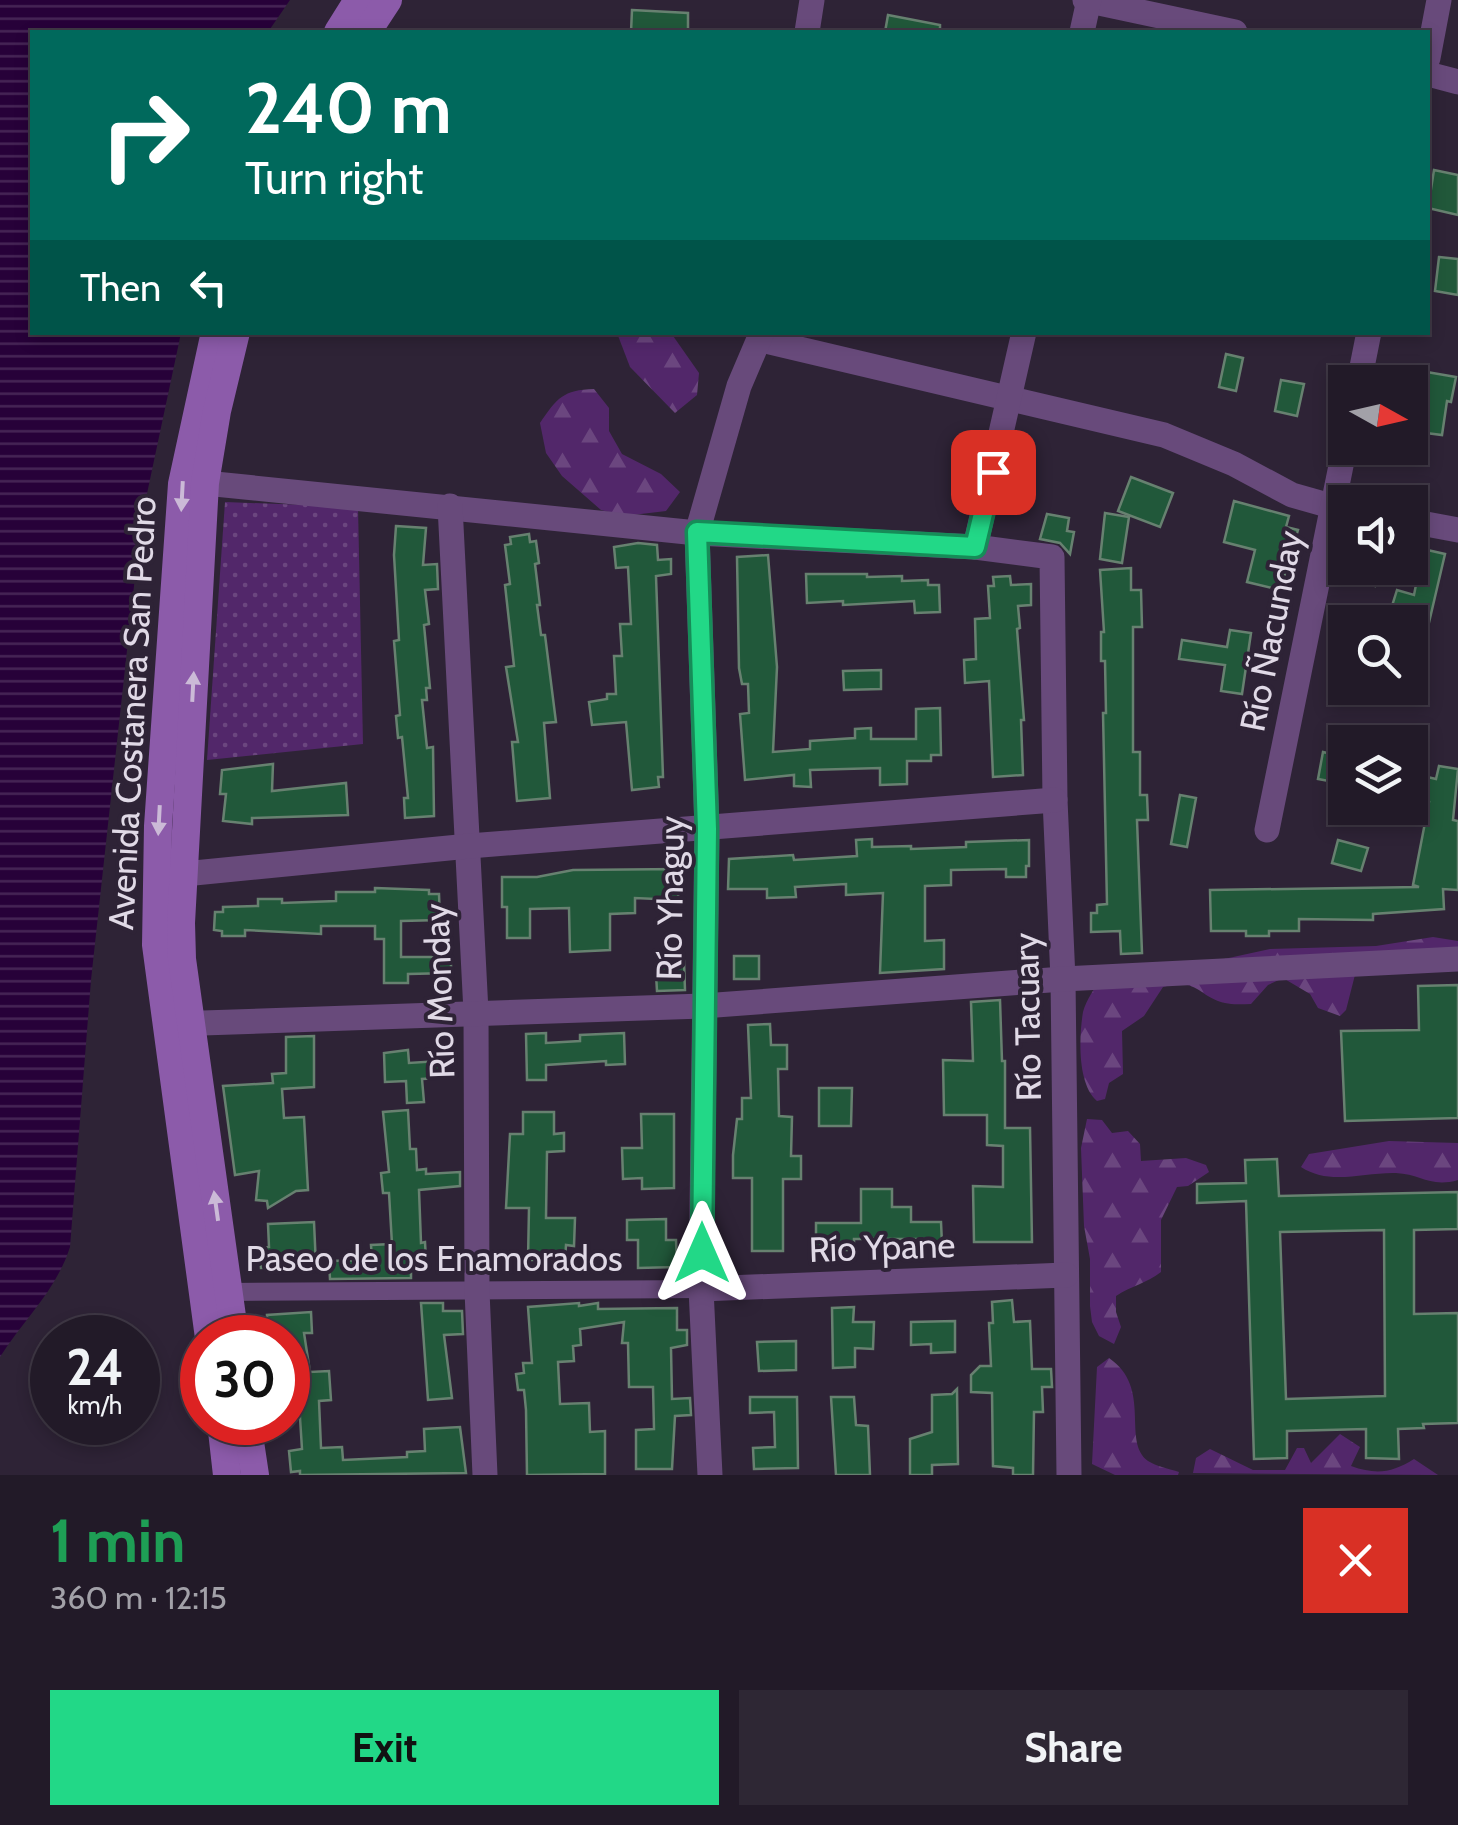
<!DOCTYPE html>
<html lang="en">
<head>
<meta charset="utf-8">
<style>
  body { margin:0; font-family:Cabin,sans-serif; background:#2e2734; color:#f1f3f6; height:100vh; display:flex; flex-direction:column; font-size:38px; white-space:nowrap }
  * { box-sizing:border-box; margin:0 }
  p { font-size:32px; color:#a2a1a8 }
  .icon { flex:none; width:55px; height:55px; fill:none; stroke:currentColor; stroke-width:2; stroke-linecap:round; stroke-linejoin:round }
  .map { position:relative; height:1475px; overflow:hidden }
  .sheet { display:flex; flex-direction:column; background:#221a28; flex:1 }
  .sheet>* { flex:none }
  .banner { position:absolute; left:30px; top:30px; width:1400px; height:305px; border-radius:0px; box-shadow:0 5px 15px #0003,0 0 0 2px #3f3845; background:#00695c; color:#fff; overflow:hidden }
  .needle { width:65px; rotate:98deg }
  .controls { position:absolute; left:1328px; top:365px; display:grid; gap:20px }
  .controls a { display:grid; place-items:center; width:100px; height:100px; border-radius:0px; background:#221a28; box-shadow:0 5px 15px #0003,0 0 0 2px #3f3845; font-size:50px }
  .speed { position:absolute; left:30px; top:1315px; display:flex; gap:20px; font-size:50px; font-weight:700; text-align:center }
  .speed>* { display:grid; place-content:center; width:130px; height:130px; border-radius:50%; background:#221a28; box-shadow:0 5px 15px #0003,0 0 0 2px #3f3845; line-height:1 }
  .speed small { font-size:25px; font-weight:400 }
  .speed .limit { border:15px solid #d22; background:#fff; color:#111 }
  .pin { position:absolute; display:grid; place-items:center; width:85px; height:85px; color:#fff; margin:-42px; border-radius:20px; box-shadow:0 5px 15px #0006 }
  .me { position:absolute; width:110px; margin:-55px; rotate:0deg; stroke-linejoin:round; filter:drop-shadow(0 0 8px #0008) }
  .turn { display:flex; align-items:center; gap:35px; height:210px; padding:0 50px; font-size:45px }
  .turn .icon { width:130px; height:130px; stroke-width:2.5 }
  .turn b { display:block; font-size:70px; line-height:85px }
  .then { display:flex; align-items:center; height:95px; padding:0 50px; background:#0003; gap:20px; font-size:38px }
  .round { display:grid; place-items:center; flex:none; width:105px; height:105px; border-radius:0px; background:#2e2734 }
  .summary { display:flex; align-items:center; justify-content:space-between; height:170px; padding:0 50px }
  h1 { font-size:60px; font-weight:800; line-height:75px; color:#1e9e55 }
  .action { display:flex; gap:20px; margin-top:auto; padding:20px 50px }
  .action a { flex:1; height:115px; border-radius:0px; background:#22d887; color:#111; font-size:40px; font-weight:800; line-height:115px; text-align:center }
  .action a+a { background:#2e2734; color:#f1f3f6 }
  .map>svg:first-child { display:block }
</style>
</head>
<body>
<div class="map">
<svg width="1458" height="1475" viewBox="0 0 1458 1475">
  <defs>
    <pattern id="forest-firs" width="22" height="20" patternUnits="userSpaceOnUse" patternTransform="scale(2.5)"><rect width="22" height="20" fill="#52276a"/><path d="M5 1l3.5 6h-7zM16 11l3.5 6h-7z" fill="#6b467f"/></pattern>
    <pattern id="park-dots" width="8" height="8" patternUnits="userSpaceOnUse" patternTransform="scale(2.5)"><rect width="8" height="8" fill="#52276a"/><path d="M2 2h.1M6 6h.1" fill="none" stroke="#6b467f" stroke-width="1.8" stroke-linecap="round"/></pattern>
    <pattern id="water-rules" width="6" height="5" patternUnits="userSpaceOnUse" patternTransform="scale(2.5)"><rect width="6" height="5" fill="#270139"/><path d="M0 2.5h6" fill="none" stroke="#462556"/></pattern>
  </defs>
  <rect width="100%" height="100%" fill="#2e2336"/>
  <!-- forest -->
  <g fill="url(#forest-firs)">
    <polygon points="617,333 671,333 699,373 697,395 675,413 630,367"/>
    <path d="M594,389L609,408V431L622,454L661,474L680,492L666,511L624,516L601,510L562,476L546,453L540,423C557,398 563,390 594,389Z"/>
    <path d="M1433,937L1458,941V967H1357L1346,1010L1340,1016L1318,1008L1310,994L1283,978L1268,985L1251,1004C1243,1004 1233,1005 1225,1003C1197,996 1198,977 1163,987L1144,1016L1122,1031L1123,1074L1109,1083L1105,1099L1097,1101C1077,1084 1079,1036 1083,1012C1086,1000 1096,986 1103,975L1215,961L1270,949L1376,946Z"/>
    <path d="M1087,1119L1102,1120L1112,1133L1128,1131L1140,1144L1141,1161L1186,1158L1206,1165L1209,1172L1188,1186L1177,1187L1161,1220V1272C1147,1283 1131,1286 1116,1296V1312L1121,1327L1114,1344L1099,1336L1092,1322L1090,1306V1259L1084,1226L1081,1148Z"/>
    <path d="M1389,1141L1458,1143V1180C1430,1188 1421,1174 1396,1173C1363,1172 1330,1186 1301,1167L1309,1154Z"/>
    <path d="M1109,1358C1153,1388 1121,1441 1148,1461C1156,1466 1169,1469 1179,1472L1178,1475H1115L1092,1464L1097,1367Z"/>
    <path d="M1340,1434L1360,1447L1351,1466C1376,1475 1392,1473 1414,1459L1438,1475L1193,1473L1196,1458L1210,1449L1253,1470H1285L1297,1448H1304L1311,1463Z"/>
  </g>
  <!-- park -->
  <polygon fill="url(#park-dots)" points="225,502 358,507 363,744 207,760"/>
  <!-- water -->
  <path fill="url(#water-rules)" d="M0,0H290L268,32H32V332L181,333L141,522L91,980L70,1247C56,1291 24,1319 0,1357Z"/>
  <!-- building -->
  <g fill="#21583a" stroke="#678170" stroke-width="2.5" fill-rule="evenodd">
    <polygon points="632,10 688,13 688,32 631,32"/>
    <polygon points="888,15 940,25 940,32 885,32"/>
    <polygon points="1434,170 1458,175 1458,215 1428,208"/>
    <polygon points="1439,257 1458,259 1458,295 1435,291"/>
    <polygon points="1226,354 1243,358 1236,391 1219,387"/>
    <polygon points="1421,371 1456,377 1451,402 1447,401 1442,435 1410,431 1410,407 1415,407"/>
    <polygon points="1281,380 1304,384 1297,416 1275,411"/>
    <polygon points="1131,477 1173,493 1160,527 1118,511"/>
    <polygon points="1234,501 1289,516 1286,527 1298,530 1280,590 1247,582 1255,550 1224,542"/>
    <polygon points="1105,513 1129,517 1122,563 1100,559"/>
    <polygon points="1047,514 1069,518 1067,531 1074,532 1070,554 1060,543 1040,539"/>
    <polygon points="396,526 426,528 423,565 437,564 438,589 425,590 429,624 424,625 430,688 426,688 427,700 422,700 427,748 433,747 434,816 405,818 404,798 408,798 402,737 398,738 396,716 400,715 394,641 399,640 394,555"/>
    <polygon points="529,534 530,542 536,541 539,563 535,564 540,605 537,605 541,635 545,635 556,722 544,723 550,798 517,801 512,742 518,742 506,667 514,666 505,585 510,584 505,545 511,544 510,537"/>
    <polygon points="638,543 657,545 658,560 671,559 671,574 656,576 663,777 658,777 659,787 632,790 626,722 592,725 589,702 607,699 607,694 616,694 614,656 622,656 620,624 631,624 628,567 616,568 614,547"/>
    <polygon points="1423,549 1445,554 1424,644 1410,640 1410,622 1387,622 1397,590 1414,595"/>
    <polygon points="768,555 777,667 773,752 810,749 810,741 855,738 855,729 871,728 871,739 916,739 916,709 940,708 941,755 931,755 931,761 907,761 907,784 880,785 880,768 810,770 811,787 794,786 794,775 745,780 740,714 749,713 748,684 742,684 739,668 737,557"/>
    <polygon points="1131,568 1131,590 1141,590 1142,627 1133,627 1133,752 1140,752 1140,795 1147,795 1148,820 1137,820 1142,953 1121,954 1120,931 1091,932 1091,913 1097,913 1097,905 1107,904 1103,713 1106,713 1105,661 1101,661 1101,632 1104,632 1100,570"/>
    <polygon points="1337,568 1380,568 1375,586 1335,575"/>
    <polygon points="806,574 867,574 867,577 902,576 902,581 928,580 928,585 939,585 940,612 915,613 914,601 843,605 843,601 807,603"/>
    <polygon points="1010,576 1011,585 1031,584 1031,605 1018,606 1020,628 1017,629 1024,720 1021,720 1023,775 993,777 989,681 965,683 964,660 976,659 975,619 990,618 988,586 994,586 993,577"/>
    <polygon points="1230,630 1251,633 1242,694 1221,691 1225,665 1179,659 1182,640 1227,647"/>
    <polygon points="881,670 881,689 844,690 843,671"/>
    <polygon points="1323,752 1345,757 1345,784 1318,779"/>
    <polygon points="273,764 272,791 346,783 348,815 252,818 252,824 223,821 226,794 220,794 222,770"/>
    <polygon points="1439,766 1458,769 1453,820 1458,821 1458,890 1443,889 1444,909 1373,914 1373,920 1299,919 1299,931 1269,931 1269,936 1246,936 1246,931 1211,931 1210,890 1419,887 1413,885 1429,802 1418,799 1423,776 1436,779"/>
    <polygon points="1180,795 1196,798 1187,847 1171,844"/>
    <polygon points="872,839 872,847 911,846 911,849 966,847 966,842 1029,840 1029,866 1026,866 1026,877 1006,877 1006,869 951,870 951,885 925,886 925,941 944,940 944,969 880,973 883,893 846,895 846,884 795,887 796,897 767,898 767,889 728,889 729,859 793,855 794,860 857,856 856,840"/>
    <polygon points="1338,840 1368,848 1361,871 1332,863"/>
    <polygon points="679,869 678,900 635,898 635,913 610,914 610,950 570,952 569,908 530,909 530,938 507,938 507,907 502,907 502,877 537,877 573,870"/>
    <polygon points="375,888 429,890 429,894 439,894 440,920 401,921 401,957 451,957 451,973 408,974 408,983 384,983 384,939 375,939 375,926 321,926 321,934 245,930 245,936 222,936 222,931 214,930 215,912 223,912 223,907 258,906 258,899 282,899 282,903 336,901 336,892 375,892"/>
    <rect x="734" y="956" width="25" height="23"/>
    <polygon points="684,961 685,990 657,991 656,974 661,973 660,962"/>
    <polygon points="1458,985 1458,1118 1345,1121 1341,1031 1419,1030 1418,986"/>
    <polygon points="1000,1000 1002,1061 1005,1061 1005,1128 1030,1128 1032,1242 974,1242 973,1186 1003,1187 1003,1146 987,1145 987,1115 944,1115 943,1060 973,1061 971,1002"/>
    <polygon points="770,1024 771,1045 787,1045 787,1069 778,1069 779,1116 792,1117 791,1156 801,1156 801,1179 783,1179 783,1251 752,1251 752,1178 733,1178 733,1155 737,1119 742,1119 742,1098 751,1098 748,1025"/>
    <polygon points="546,1033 546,1043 580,1041 580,1035 624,1033 625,1064 606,1065 606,1061 546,1065 546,1080 527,1080 526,1034"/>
    <polygon points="314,1036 314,1087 282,1089 284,1118 304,1117 308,1190 296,1191 268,1208 267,1201 256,1200 259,1171 235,1175 223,1086 273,1083 272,1074 286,1073 286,1037"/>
    <polygon points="408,1050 409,1063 439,1061 440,1078 422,1079 424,1102 407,1103 406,1081 385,1082 384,1053"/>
    <polygon points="819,1088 852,1088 851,1126 819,1126"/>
    <polygon points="408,1110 410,1149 416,1149 417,1170 426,1169 426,1174 460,1172 460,1186 419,1190 421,1243 425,1242 426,1260 411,1261 411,1278 330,1279 329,1261 372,1260 371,1245 392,1244 389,1193 383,1193 381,1173 389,1172 383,1112"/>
    <polygon points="523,1112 554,1112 554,1134 564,1133 564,1151 547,1152 546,1218 575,1218 574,1246 566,1245 565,1260 528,1260 529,1208 506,1208 510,1134 523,1134"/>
    <polygon points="641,1114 674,1114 674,1188 642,1189 642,1178 623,1179 622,1148 642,1148"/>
    <path d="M1277,1159L1279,1196L1458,1192V1229L1414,1230V1314L1458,1313V1423L1423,1424L1424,1428L1398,1429L1399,1459L1366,1458V1429L1287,1431V1458L1254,1459L1246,1201L1197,1203V1184L1246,1183L1245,1160ZM1384,1230L1385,1396L1286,1399L1280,1232Z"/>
    <polygon points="861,1189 892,1189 892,1207 911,1207 911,1222 941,1222 942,1244 925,1244 925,1239 854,1239 854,1250 816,1250 816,1223 861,1223"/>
    <polygon points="666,1219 666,1240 676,1240 677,1267 638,1268 638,1240 627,1240 627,1220"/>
    <polygon points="314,1222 316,1266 261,1268 260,1248 269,1247 268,1224"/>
    <polygon points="1012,1300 1014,1322 1030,1321 1032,1369 1051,1369 1052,1387 1042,1387 1043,1412 1034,1412 1033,1475 1013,1475 1013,1468 993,1466 992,1393 971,1392 971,1375 980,1366 991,1366 989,1323 993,1323 992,1302"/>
    <polygon points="421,1303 443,1303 443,1311 462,1311 463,1334 444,1335 452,1398 428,1400"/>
    <polygon points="579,1303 579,1306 598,1303 598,1309 677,1308 677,1330 687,1330 687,1345 671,1348 672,1399 690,1398 691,1415 675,1416 672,1469 636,1469 636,1430 654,1429 653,1387 629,1387 628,1343 622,1343 624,1322 580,1329 581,1345 573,1346 574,1361 558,1362 560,1404 589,1403 590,1432 605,1431 605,1474 527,1475 526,1410 524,1390 518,1390 516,1374 524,1373 523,1363 532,1363 528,1307"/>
    <polygon points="854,1307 853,1322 874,1322 873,1349 855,1348 855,1367 833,1368 832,1308"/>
    <polygon points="311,1312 312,1333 304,1333 310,1372 329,1371 331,1400 319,1401 321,1448 342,1447 343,1460 407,1457 407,1452 425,1451 424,1429 460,1427 466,1473 300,1475 300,1471 291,1472 289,1451 302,1449 299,1402 293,1403 292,1387 288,1387 288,1338 268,1337 267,1315"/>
    <polygon points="955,1321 955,1352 931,1353 931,1344 911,1345 911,1322"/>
    <polygon points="796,1341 796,1370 759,1371 757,1342"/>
    <polygon points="957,1389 958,1464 932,1465 932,1475 910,1475 910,1439 932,1432 932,1395 952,1394"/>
    <polygon points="750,1397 797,1397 798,1468 754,1469 753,1448 775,1447 774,1412 750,1413"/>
    <polygon points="831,1397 854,1397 856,1425 868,1426 870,1475 836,1475"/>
  </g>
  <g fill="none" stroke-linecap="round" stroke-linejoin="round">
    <!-- pedestrian -->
    <polyline stroke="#684a7b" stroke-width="18" points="228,1292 701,1289"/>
    <!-- minor -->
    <g stroke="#684a7b" stroke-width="25">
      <polyline points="1085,0 1235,32"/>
      <polyline points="807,32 812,0"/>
      <polyline points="1082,32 1089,0"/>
      <polyline points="1428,58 1439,0"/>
      <polyline points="1428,74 1458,82"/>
      <polyline points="761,340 1164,435 1234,464 1292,495 1345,510"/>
      <polyline points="1359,382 1369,332"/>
      <polyline points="205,483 697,533 975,547 1052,557 1055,800 1063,979 1069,1475"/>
      <polyline points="450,506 476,1012 477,1291 485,1475"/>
      <polyline points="1410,521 1458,530"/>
      <polyline points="975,547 1024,332"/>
      <polyline points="1267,830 1345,446"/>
      <polyline points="167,872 184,874 469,846 1055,800"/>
      <polyline points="172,1024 703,1006 1063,979 1458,959"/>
      <polyline points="701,1289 1066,1275"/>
      <polyline points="710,1475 701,1289 707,829 697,533 739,386 762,332"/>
    </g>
    <!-- secondary -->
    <g stroke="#8c5baa" stroke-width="28">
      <polyline points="338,32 358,0"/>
      <polyline points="367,32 388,0"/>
      <polyline points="209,1338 156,945 158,826 182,484 215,332"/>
      <polyline points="235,1338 182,959 181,923 205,483 217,411 236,332"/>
      <polyline points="221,1422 227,1475"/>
      <polyline points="247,1422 255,1475"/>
    </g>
  </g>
  <!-- one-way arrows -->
  <defs><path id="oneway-solid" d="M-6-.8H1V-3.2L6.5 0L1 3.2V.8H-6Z" transform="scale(2.5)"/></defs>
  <g fill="#cbbad7">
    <use href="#oneway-solid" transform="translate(182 496) rotate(93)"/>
    <use href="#oneway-solid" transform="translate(193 687) rotate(-87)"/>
    <use href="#oneway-solid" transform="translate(159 820) rotate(93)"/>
    <use href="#oneway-solid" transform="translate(216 1206) rotate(-98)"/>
  </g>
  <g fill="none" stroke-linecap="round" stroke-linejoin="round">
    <defs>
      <polyline id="route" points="702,1253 707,829 697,532 975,547 993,472"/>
    </defs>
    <!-- route casing -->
    <use href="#route" stroke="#168c58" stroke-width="25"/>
    <!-- route -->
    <use href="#route" stroke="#22d887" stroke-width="18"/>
  </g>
  <g text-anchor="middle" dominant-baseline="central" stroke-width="8" stroke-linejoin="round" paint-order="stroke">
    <!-- street labels -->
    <g font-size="35" fill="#e0d9e6" stroke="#2e2336">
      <text transform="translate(1271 631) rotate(-79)">Río Ñacunday</text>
      <text transform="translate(132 713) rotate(-87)">Avenida Costanera San Pedro</text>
      <text transform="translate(670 898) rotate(-89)">Río Yhaguy</text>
      <text transform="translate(439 991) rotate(-92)">Río Monday</text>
      <text transform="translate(1027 1017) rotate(-91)">Río Tacuary</text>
      <text transform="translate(882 1247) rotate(-2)">Río Ypane</text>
      <text x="434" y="1258">Paseo de los Enamorados</text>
    </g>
  </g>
</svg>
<div class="controls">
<a><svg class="needle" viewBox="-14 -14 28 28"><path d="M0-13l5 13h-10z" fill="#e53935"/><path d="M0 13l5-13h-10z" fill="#a2a1a8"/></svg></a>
<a><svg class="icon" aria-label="sound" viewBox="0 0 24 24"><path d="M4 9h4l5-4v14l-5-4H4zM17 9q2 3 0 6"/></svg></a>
<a><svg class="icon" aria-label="search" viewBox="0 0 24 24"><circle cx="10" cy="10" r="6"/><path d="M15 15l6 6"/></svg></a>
<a><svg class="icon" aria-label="layers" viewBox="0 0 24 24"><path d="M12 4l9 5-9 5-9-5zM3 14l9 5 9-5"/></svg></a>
</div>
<div class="speed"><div>24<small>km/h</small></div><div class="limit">30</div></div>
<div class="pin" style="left:993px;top:472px;background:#d93025"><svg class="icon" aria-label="arrive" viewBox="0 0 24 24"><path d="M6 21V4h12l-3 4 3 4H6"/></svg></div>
<svg class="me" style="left:702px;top:1253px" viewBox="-20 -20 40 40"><path d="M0-17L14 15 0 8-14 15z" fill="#22d887" stroke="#fff" stroke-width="4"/></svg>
<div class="banner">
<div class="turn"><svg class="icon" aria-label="right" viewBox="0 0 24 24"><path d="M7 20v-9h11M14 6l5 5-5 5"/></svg><div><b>240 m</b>Turn right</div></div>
<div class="then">Then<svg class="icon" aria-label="left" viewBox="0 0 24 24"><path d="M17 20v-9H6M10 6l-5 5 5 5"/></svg></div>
</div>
</div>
<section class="sheet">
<div class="summary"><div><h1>1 min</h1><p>360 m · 12:15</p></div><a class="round" style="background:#d93025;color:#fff"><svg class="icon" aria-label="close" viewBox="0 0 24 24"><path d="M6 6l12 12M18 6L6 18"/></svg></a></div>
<div class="action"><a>Exit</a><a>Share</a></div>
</section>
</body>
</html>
